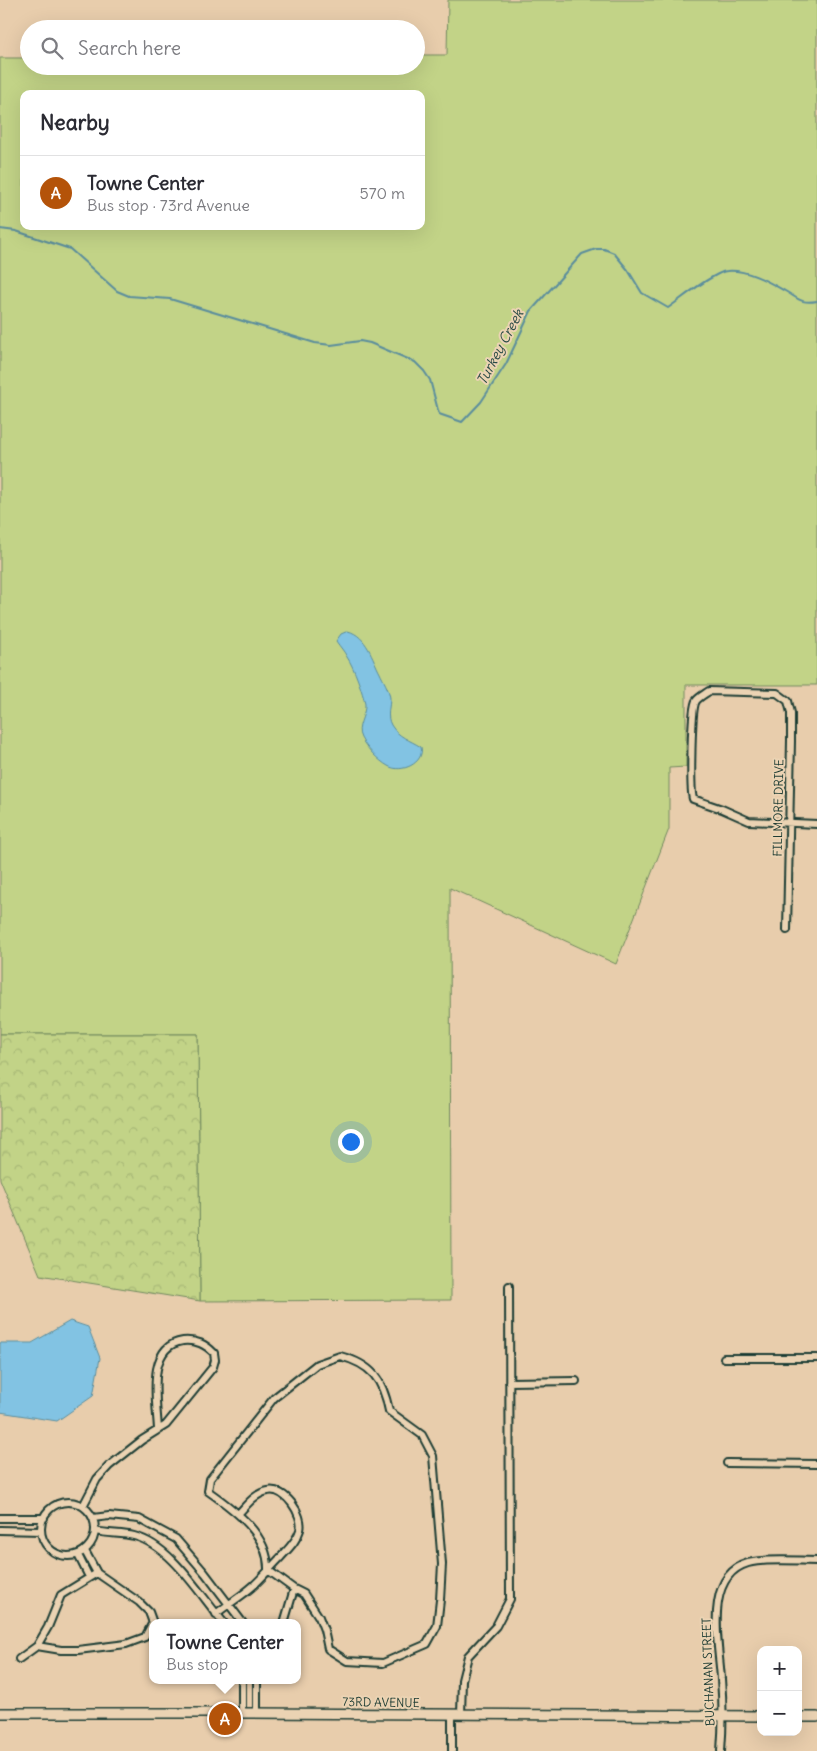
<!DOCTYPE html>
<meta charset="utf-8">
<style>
body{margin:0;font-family:Delius,sans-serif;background:#f2f2f3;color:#2b2b33}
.controls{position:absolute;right:15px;bottom:15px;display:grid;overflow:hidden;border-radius:10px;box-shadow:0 5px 20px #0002}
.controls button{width:45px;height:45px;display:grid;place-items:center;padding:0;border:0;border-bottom:1px solid #e1e1e2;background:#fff;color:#2b2b33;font:25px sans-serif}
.you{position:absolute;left:350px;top:1141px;width:18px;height:18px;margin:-12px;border:4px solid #fff;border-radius:50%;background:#1a73e8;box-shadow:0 0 0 8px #1a73e833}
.badge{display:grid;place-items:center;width:32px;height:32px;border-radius:50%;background:#b45309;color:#fff;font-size:16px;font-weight:700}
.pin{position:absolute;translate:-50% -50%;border:2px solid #fff;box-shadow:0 1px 5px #0006}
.popup{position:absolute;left:149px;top:1619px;width:152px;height:65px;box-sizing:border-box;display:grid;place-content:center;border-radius:10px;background:#fff;filter:drop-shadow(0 1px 4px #0005);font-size:16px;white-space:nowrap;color:#7c7c81}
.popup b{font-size:19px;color:#2b2b33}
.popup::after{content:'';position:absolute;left:50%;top:100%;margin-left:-10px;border:10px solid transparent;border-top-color:#fff}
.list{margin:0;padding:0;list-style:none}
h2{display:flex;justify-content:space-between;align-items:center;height:65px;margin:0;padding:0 20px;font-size:21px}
h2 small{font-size:16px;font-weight:400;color:#7c7c81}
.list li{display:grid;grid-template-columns:32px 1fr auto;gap:15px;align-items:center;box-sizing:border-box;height:75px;padding:0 20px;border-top:1px solid #e1e1e2}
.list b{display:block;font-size:19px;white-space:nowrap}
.list p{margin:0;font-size:16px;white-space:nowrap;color:#7c7c81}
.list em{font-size:16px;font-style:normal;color:#7c7c81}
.icon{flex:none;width:28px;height:28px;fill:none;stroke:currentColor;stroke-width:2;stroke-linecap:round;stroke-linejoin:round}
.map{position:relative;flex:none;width:817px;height:1751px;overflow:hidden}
.search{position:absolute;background:#fff;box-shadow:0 5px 20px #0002;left:20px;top:20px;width:405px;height:55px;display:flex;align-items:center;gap:12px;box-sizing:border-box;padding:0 18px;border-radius:28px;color:#7c7c81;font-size:19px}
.panel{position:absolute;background:#fff;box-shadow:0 5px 20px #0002;left:20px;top:90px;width:405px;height:140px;border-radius:10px}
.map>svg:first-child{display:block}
.green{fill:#c2d387;stroke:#70885e;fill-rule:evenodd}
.forest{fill:url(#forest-crowns);stroke:#70885e}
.water{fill:#82c3e3;stroke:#5a8d9d}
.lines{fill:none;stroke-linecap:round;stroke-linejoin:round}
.stream{stroke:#5a8d9d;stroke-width:2}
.street-casing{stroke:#1f3d34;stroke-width:10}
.secondary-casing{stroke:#1f3d34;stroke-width:12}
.street{stroke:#ebd3b3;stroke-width:6}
.secondary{stroke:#ebd3b3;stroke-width:9}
.labels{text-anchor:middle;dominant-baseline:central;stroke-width:4;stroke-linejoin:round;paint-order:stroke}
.street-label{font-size:12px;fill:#1f3d34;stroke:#ebd3b3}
.water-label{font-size:14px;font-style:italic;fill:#294a46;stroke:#ebd3b3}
</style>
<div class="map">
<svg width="817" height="1751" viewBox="0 0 817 1751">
<defs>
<pattern id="forest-crowns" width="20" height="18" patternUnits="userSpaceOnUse" patternTransform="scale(1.25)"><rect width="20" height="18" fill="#c2d387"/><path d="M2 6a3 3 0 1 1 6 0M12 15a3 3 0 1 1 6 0" fill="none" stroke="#a6b675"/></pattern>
</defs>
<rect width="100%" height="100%" fill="#e8cdac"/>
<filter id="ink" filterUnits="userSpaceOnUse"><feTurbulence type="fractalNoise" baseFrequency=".02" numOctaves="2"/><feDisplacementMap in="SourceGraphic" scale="10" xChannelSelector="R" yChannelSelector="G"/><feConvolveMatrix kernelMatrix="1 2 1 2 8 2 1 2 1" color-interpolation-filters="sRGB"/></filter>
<g filter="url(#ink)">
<path class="green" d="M448,0h369v685h-131v82l-17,1v61l-53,135 -166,-76 1,412 -251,1 -2,-267h-198v-976h29v8h387v-11h31zM24,94h397v132h-397z"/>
<path class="forest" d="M0,1034h198l2,267 -160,-26 -40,-96z"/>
<path class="water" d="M348,631c19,5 24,27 32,42 3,7 9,16 10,25 0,9 -4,18 1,27 7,12 19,15 30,22 4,16 -20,27 -33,19 -9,-5 -22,-18 -27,-28 -6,-11 5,-22 4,-34 -2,-11 -11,-37 -18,-47 -3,-6 -7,-10 -11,-16l5,-7z
M70,1321l18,6 12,31 -7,38 -36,25 -57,-9v-69h32z"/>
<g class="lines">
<path class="stream" d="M0,229l16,2 54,18 47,42 12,5 41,3 145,44 16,2 29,-4 10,2 45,19 9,9 6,9 9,34 23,8 19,-20 25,-38 25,-53 51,-57 14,-5h8l10,4 14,17 14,23 26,15c13,-9 46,-36 59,-37 20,-2 42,11 58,20 14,8 16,13 32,10"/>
<defs>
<path id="street" d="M787,930l4,-189v-28l-3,-12 -11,-8 -68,-2c-4,3 -10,6 -13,10 -5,7 -6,88 -3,98l29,10 27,12 68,3
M340,1356c31,8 43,23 49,55l33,24 11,21 9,108 -2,36 -3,26 -10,18 -44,19 -36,-2 -19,-12 -4,-19 -5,-13 -15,-23 -10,-5 -26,-19c1,-35 -33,-60 -60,-79l2,-12 64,-81 43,-34z
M724,1358h93
M509,1382l67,-1
M727,1463l90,1
M41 1529a27 27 0 1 1 54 0a27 27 0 1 1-54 0Z
M83,1506l14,-27 12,-13 33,-26 24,-15 47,-58 2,-7 -1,-7c-9,-9 -17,-13 -31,-12 -38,5 -26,62 -25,89
M0,1518h44
M93,1518l16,-2 30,3 37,20 29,34 38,50
M0,1530l41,1
M96,1531c12,3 26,2 38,5 37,9 66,59 90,87
M85,1551l12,22 42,29 10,10 4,11
M78,1555l11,22
M216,1614c12,-10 26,-18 37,-28 10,-9 18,-19 27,-28 7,-8 17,-17 20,-28 4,-15 -15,-43 -32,-39 -13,2 -22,15 -30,23
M284,1623l10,-34
M37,1646l24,4h17l48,-6 19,-7 7,-13
M19,1659l18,-13 11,-19 13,-32 36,-22
M242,1680v33
M257,1680v33
M452,1715v36
M461,1715l1,-35 6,-24 28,-30 14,-27 -1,-313
M721,1751c2,-24 2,-49 0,-72 -2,-35 -18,-103 27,-116 17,-5 51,-2 69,-2"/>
<path id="secondary" d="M0,1713h242l519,3
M798,1717h19"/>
</defs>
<use href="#street" class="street-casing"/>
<use href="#secondary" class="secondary-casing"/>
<use href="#street" class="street"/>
<use href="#secondary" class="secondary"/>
</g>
</g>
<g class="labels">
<g class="street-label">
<text transform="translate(778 808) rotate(-89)">FILLMORE DRIVE</text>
<text transform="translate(708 1672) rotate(-92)">BUCHANAN STREET</text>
<text transform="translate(381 1702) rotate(1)">73RD AVENUE</text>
</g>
<g class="water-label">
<text transform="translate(500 347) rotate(-62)">Turkey Creek</text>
</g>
</g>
</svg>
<div class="controls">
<button>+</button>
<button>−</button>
</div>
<div class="you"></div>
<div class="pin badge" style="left:225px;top:1719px">A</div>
<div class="popup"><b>Towne Center</b>Bus stop</div>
<div class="search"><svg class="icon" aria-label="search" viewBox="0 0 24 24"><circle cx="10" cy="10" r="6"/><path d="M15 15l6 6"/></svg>Search here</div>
<section class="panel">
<h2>Nearby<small></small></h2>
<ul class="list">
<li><span class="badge">A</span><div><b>Towne Center</b><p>Bus stop · 73rd Avenue</p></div><em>570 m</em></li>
</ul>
</section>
</div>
